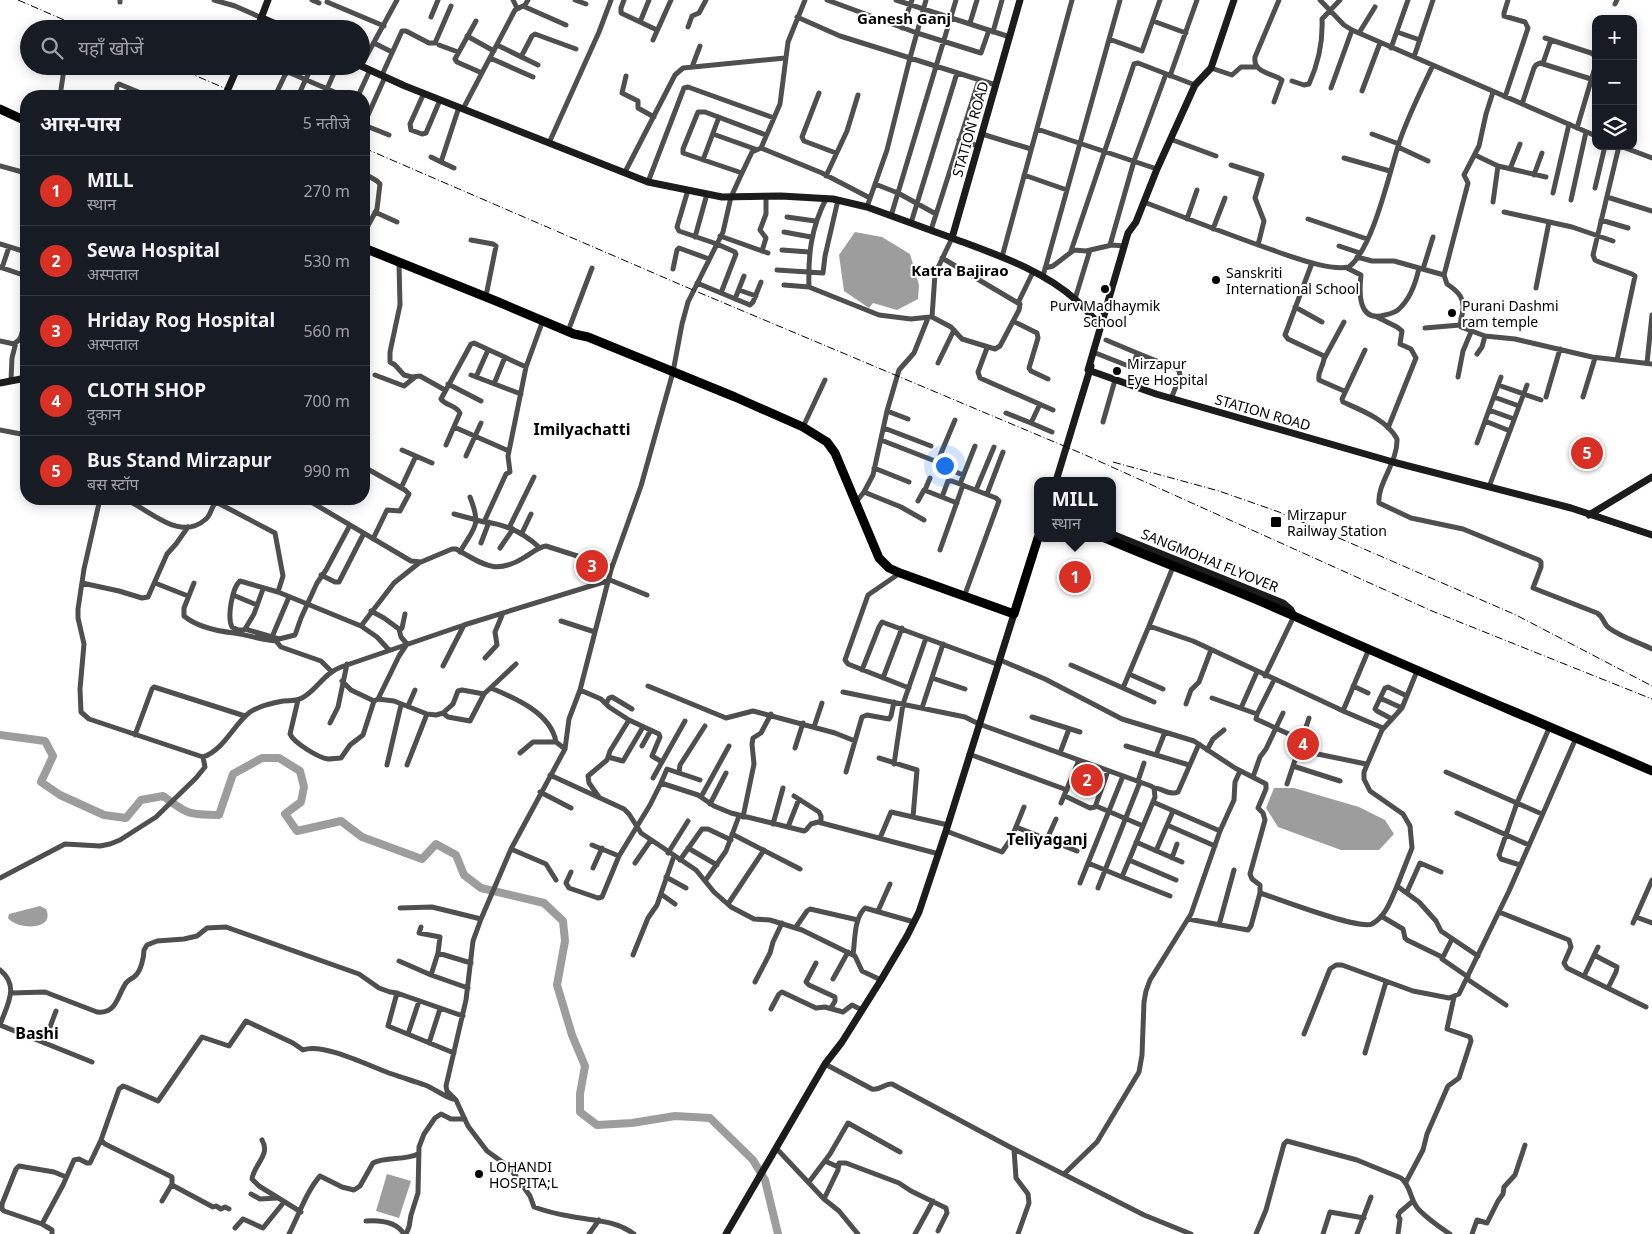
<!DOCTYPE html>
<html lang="hi">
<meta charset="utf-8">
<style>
body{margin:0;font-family:"Noto Sans","Noto Sans Devanagari",sans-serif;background:#20242c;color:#f1f3f6}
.controls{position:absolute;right:15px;top:15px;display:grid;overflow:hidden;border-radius:10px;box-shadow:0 2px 12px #0003}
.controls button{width:45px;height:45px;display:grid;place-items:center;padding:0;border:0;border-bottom:1px solid #363941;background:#171b24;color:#f1f3f6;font:25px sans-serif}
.you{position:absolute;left:944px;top:465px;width:18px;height:18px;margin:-12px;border:4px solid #fff;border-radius:50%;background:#1a73e8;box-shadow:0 0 0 8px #1a73e833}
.badge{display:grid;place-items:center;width:32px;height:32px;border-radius:50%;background:#d93025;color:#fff;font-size:16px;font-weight:700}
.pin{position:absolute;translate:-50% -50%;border:2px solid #fff;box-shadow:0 1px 5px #0006}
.popup{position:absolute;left:1034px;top:477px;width:82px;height:65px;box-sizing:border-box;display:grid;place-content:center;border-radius:10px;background:#171b24;filter:drop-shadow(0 1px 4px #0005);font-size:16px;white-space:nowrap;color:#9ea1a6}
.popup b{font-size:19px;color:#f1f3f6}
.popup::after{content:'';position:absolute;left:50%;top:100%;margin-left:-10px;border:10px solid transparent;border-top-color:#171b24}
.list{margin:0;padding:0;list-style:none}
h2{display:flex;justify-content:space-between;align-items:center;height:65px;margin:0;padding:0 20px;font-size:21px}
h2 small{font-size:16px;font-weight:400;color:#9ea1a6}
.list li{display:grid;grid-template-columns:32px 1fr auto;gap:15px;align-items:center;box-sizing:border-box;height:70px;padding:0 20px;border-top:1px solid #363941}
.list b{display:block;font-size:19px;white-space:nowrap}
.list p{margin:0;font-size:16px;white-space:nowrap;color:#9ea1a6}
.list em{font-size:16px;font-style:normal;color:#9ea1a6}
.icon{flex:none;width:28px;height:28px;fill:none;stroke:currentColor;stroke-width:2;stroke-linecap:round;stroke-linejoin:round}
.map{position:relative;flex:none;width:1652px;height:1234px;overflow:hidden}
.search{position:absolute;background:#171b24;box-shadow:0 2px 12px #0003;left:20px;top:20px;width:350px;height:55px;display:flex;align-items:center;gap:12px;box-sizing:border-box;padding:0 18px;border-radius:28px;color:#9ea1a6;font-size:19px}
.panel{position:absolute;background:#171b24;box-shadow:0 2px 12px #0003;left:20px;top:90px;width:350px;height:415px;border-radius:20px}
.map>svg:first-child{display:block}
.water{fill:#9d9d9d}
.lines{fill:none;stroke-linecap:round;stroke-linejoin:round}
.river{stroke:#9d9d9d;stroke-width:8}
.street{stroke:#4f4f4f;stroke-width:5}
.secondary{stroke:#1c1c1c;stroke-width:7}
.highway{stroke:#000;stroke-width:9}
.rail{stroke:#000;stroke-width:1;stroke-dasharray:8 2.5 1 2.5;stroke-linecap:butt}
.poi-dot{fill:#000;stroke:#fff;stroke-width:2}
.labels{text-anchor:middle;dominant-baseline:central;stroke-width:4;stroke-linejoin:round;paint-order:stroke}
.street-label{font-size:14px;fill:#000;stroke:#fff}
.poi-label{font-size:14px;fill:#000;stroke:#fff;text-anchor:start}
.neighbourhood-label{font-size:15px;font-weight:bold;fill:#000;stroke:#fff}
.quarter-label{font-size:16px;font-weight:bold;fill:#000;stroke:#fff}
</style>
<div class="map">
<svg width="1652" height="1234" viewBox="0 0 1652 1234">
<rect width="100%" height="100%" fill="#fff"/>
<path class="water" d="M855,232l27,5 28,17 9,31 -1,14 -21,11 -24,-7 -4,5 -25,-17 -5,-36z
M1274,788h20l65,19 26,13 9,14 -15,16h-38l-63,-23 -12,-19z
M40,906l6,3c10,22 -29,21 -38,9l1,-4z
M387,1174l24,7 -12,37 -23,-7z"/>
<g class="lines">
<path class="river" d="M0,735l45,6 8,15 -12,26 19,13 44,20 22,3 15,-18 22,-4c24,18 25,19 56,19l14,-41 29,-16h17l21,13 4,16 -3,15 -16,12 12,17 44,-10 21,16 60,22 14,-15 20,11 8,20 17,13 63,15 19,18 2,20 -8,44 15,50 13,31 -5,28v18l17,13 35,-2 43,-7 35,2 43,42 12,20 13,54"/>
<path class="street" d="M214,0l21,6 27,12
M312,0l7,3
M513,0l4,8
M575,0l11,4
M624,0l-3,8v5l36,17
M805,0l-17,42 -8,62 -19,44 61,25 48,25
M827,0l90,33 64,20 8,-23
M896,0l114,37
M1320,0l24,25 8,5 244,106
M120,2v-2
M327,2l57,24
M1615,4l2,-4
M523,6l43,19
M431,17l7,-17
M797,17l43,19 156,49
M476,21l-21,38 2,3 25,11
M1153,21l33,12
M640,22l9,-22
M970,23l7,-23
M688,27l4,-11 7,-3 7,-13
M902,28l10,-28
M993,32l9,-32
M1397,32l23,8
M1359,33l16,-26
M467,36l27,15
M1545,38l46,15 5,3
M1109,39l33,12 18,-51
M653,40l18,-40
M374,43l18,9
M439,45l19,7
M497,45l41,20
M1391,48l17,-48
M521,57l11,-21 3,-2 41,15
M1414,57l19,-57
M490,58l43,19
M1543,63l8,-23
M361,66l36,-66
M692,67l8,-21
M1211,68l21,7 9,-8h15
M382,75l20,-44h4l23,12h6l16,-37
M626,76l-4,17 16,8v7l16,9
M1170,76l27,-76
M1292,81l12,4 5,-1c9,-20 14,-44 13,-65l18,-19
M1331,88l21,-58
M1362,91l18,-48
M1493,92l-7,22 -7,32 -15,29 4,8 -1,4 -23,88 3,9c12,8 19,15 15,31 -2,5 -2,7 -1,12l24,9 30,3 77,18 60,7
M424,93l-14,31 1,6 11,4 4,-1 14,-33
M819,93l-17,44 2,4 32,12
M60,96l3,-20 -1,-10
M116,96l1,-10 2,-2 29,12
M275,96l10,-21 3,-3 51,22
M298,96l14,-30
M324,96l13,-30
M358,96l12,-26
M1505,97l23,-69 -3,-6 -21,-6v-3l4,-13
M1274,102l8,-22c-10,-7 -29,-7 -27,-23l24,-57
M1522,104l12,-36 2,-3 4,-2 51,16
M463,109l52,-99 10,-5 3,-5
M364,124l21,-47
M364,125l25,10
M1577,128l19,-64
M1037,129l120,40
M713,134l42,15
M982,134l49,15
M1372,134l27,10
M1170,139l46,17
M959,140l19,6
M549,143l50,-111 12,-32
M1620,146l32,12
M1398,147l30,14
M1475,155l23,11 48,11
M431,157l10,5
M1344,158l46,13
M703,160l16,-43
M1231,165l31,10 -7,23 9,23 -6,24
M0,166l26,7
M454,168l-13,-6 18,-55
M1510,169l10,-25
M625,172l50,-97 8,-7 102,-10
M742,173l-59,-20v-4l15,-37h7l61,23
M1024,175l43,15
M1534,175l8,-22
M826,176l21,-45 11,-36
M648,182l36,-94 4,-1 86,31
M875,184l23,9 38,21
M1595,188l10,-42
M688,190l-11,37 2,4 38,13 18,8 1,2 -15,39
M1553,193l16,-69
M1607,197l45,14
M1571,200l15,-68
M1144,202c44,17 88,34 134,50 18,6 52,19 71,15 24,-19 40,-93 50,-124 9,-27 22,-52 34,-78
M1493,202l5,-36
M867,207l20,-57 23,-92 16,-58
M375,212l22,10
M1504,212l68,15 41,14
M891,216l65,-216
M787,217l28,4
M1187,219l10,-29
M1308,219l59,20
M1601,220l27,8
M911,223l46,-150
M1213,229l12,-31
M931,230l48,-150
M784,232l27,5
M364,233l13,-24 3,-25 -3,-3 -12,-7
M720,236l48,17
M695,237l12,-43
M952,238l-17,36 -3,43 19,10 11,12 33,10 5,-3 19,-36 1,-6 -2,-1
M471,240l22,4 3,2 -9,45
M0,244l26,8
M1110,245l24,-84 32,-87
M1339,246l21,7
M782,250l27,2
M762,251l4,-13 -6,-8 6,-16v-18
M1071,251l63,-187 4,-1 57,22
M1002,257l70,-257
M1357,257l15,4h22l50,14
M942,258l76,45 15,-31
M399,263l1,42 -10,47v10l5,3 9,10 8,2 8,-1 25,14
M1312,263l-27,72 3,4 36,17c1,9 -7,15 -5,24l25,11
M0,267l26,9
M2,268l7,-21
M1045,268l8,-2 21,-16 12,1 26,-6 12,1
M1347,268l14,7c-2,18 -3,48 24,40 4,-1 10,-2 14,-6 11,-10 17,-27 20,-41
M673,269l4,-19 2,-2 30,11
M1423,269l10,-32
M777,270l46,3 2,-17 13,-56
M1043,276l77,-276
M697,283l53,22 3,-3 8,-20
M784,285l25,2 70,28 32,4 19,-2
M809,287c-1,-32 2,-59 17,-88
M1536,288l13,-66
M739,290l17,6
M735,299l9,-23
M1075,299l15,-49
M1295,307l27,15
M1377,317l20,10 5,4 -2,13 11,5 5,9 -28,70
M1013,321l24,12 1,5 -9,30 2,3 17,8
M570,326l22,-58
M1425,328l35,-3
M1106,340l31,13
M0,341l14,3 5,-4 2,-4 5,-16
M987,348l-9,24 2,6 73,32
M1365,350l-23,49 1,3c18,8 44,18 54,37 1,23 -20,45 -18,64l32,15 52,11 76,31 2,2v5l-8,21 64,25c7,4 6,11 12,15 12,9 29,14 43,21
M1093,352l38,15 3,-3 3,-11 42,17 1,6 -9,23
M1477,354l5,-7 3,-11
M1324,359l20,-37
M1617,360l18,-84 -3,-2 -33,-12 -4,-2 -2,-5 26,-109
M938,363l16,-33
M1647,363l5,-48
M375,375l29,11 11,-9
M471,375l50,19
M476,377l12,-27
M1458,377l5,-26 8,-19
M11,380l1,-22 4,-16
M448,384l33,17
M494,384l11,-27
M1498,385l43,15
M1494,397l25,9
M1546,397l14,-48
M1583,397l12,-39
M1040,404l-9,19 21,9
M1489,410l25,9
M887,411l21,8
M1006,413l25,10
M364,420l1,3 -1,9
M1485,421l25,10
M1103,422l12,-42
M454,427l55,24
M803,427l22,-47
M884,428l47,18
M0,430l26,5
M881,440l54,21 4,-3 16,-38
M1477,443l24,-66
M446,445l14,-32c-4,-8 -14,-7 -19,-14l30,-55 3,-1 52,24
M402,450l30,13
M466,456l15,-33
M364,467l41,23 4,4 -9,17 -13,-1 -14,29
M874,468l35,14
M946,468l17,7
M960,484l15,-38
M1489,487l38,-102
M401,488l15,-32
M925,490l5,-12
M976,490l18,-43
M864,492l37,15 23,13
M987,494l16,-42
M942,497l6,-16h4l44,17 3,3 -35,96
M100,499l-16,70 -6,40v9l6,26 -4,45 1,23 8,7 114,38
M124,499c26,10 55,44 82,20 5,-4 5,-12 10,-17l59,31 8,43 -5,16
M306,499l105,62 10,1 31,-13h4c27,15 39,27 69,8 7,-4 13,-10 21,-11l66,21
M918,501l6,-11 33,13
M856,502l8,-10 9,-17 14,-64 12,-41 15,-17 14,-35
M454,514l30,8
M509,528l25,-51
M522,533l9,-19
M481,543l8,-21
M500,548l13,-19
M540,548c-16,-15 -34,-24 -56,-26l22,-48 4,-2 -2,-16 18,-89 17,-47
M940,550l23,-65
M460,552c14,-25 22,-25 10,-55
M1173,567l-24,59 44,15 144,67 6,3 26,-62
M900,573l-32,22 -23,65 3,4 61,24
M321,575l14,7h4l25,-49
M82,583l37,8 23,7 6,-1 19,-43 9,-10 12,-17
M155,583l33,13
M194,583l-10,25v8c13,11 33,15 50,17 14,2 28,7 42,8l5,6 40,14 10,10
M233,595l24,10
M371,611l13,7 15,11 2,8 6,7 -8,12 -21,43
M561,621l34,11
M361,626l33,-43 25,-20
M245,629l9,-15 9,-25
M242,630h-4l-6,-3c-5,-10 0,-39 8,-46l38,11 83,34 16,11 12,13
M400,630l2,-2 3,-14
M241,631l4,-2 34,10 16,-4 6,-17 16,-35 9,-13 24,-45
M272,637l17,-40
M485,658l12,-13 -2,-13 8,-19
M1000,660l45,19 77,40 72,22 41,27 31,16v5l-8,19 5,5 2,7 -15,54 2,5 8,6v8c19,6 98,37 112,31 14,-8 19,-24 25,-38
M1071,665l52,23 26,-62
M443,666l21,-41
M862,670l17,-43 3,-5 117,43
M1417,671l-15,37 -20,22 -18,42v7l6,12 33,23 7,12 2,22 -15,38 22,16 17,19 5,10 37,25
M1129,674l34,15
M1265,676l29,-60
M883,678l19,-50
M932,678l33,11
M1274,680l-17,34 -1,5 46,21
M342,681l9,9 23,11 4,-2 16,2 33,13 9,1 7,-2 10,-9 5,-13 4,-1 22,4
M648,686l78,32 27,-7 82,22 20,8
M1353,686l15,7
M491,688c24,10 60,25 65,54l9,7
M1123,688l31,14
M580,690l21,9 8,8 20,13 30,14 1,3 -8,19 10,6
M843,692l122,25 14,7 172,62 3,2 1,9 -33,80 48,19
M1212,698l45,16
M1380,698l22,10
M298,700l-8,34c4,9 29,24 38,25 4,0 9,-1 13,-1l9,-13 13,-10 11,-34
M606,704l3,-6 3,-1 20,12
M1186,704l5,-14 8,-8 12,-32
M408,706l7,-16
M922,708l21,-64
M1241,708l16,-36
M1343,711l40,17
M443,713l5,4 22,4 14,-27 32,-30
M1032,717l48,15
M1392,719l-15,-8 -2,-2 10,-21 3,-1 19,9
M330,723l8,-16 9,-43
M814,727l8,-24
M135,735l17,-46 2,-2 91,29
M642,746l9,-16
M1126,746l63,19
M795,748l8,-25
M1207,750l6,-11 11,-9
M1298,750l68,14
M520,753l13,-11h23
M1060,753l9,-24
M969,754l98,36
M1156,755l9,-23
M608,757l15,4 20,-34
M879,758l38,12 -4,47
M894,764l9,-60 23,-66
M387,765l14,-60
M407,765l20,-51
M1293,766l47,15
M846,772l16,-55 5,-2 22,4 2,-3 3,-14
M1446,772l96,42
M679,773l1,-8 25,-39
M550,775l74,34 5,5 12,19 55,37 18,22 17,15 23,12 16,1 32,10 53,26 7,15 19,9
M1253,777l7,-20 6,-8 17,-36
M653,778l32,-57
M1071,780l29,13
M1138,781l6,-18
M661,783l6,-14 33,11
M1287,784l22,-66
M1154,788c8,0 16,8 24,4l21,-48
M540,792l31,16
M794,796l25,16 2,4v7
M1065,796l25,12 5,-1 13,-36
M599,797l-10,-14 -1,-7 19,-16 3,-9 19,-31
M701,797l28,-51
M1153,802l67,29
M1061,803l18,-43
M710,804l16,-31
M1096,806l47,20
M1457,813l72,32
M743,817l11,-53 -2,-20 1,-6 8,-5 10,-19
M773,824l10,-36
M1167,825l48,21
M788,827l11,-28
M1016,827l61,24
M946,831l56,21 9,-13 13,-32
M732,834l68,35
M880,838l11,-26 57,13
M1047,839l9,-20
M1136,842l46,20
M592,845l27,11
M688,848l29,17
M511,849l35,15 10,16
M1156,851l17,-40
M668,853l20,-32
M1172,858l5,-14
M680,860l22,-31h6l23,11
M1129,860l47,20
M635,863l16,-23
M1088,863l34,14
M1520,865l-19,-6 -2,-4 18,-52 33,-77
M593,868l9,-20
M571,872l-5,11 3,5 29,10 4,-1 17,-41 31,-51 11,-22 37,12 16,11 17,7 73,18 2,-1 5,-6 7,-2 121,32
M666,877l20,11
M0,878l65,-34 35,2 10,-2 10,-4 36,-23 40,-39 9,-11 -2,-10c21,-7 30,-32 47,-45 9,-6 22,-9 33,-11 7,0 13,0 19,-3 15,-8 21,-24 39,-31l123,-42 146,-45 37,15
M705,881l21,-30 13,-35
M1080,883l43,-107
M1098,888l42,-106
M1407,892l13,-29 21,9
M661,894l14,10
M728,904l36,-54
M400,908l32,-1 49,12
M878,911l12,-27
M1499,912l70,28 2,7 -7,16 3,5 79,39
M1381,916l22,13 2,9 2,2 35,17
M1636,917l16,6
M1188,919l60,11 3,-4 9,-33
M1633,923l19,-43
M1219,925l15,-55
M421,927l-2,6 21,4 -2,16 -7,22
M796,927l11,-16 3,-2 48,11
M1452,939l-10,20 26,18
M438,953l33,10
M633,955l15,-37 9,-13 17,-49
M853,955c2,-14 1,-37 12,-47l49,14
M1594,955l23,12 -1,5 -8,16
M399,961l32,14 37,13
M816,963l-10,19 3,3 26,12v4l-4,7
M0,970c20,16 7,35 0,55
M1584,976l14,-29
M833,979l15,-27
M1467,979l39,26
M755,982l15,-29 3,-11 9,-19
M11,993l34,-1 52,20c20,2 20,-16 29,-29 2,-3 6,-4 9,-7 6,-5 9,-19 9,-26l3,-5 10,-4 27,-2 13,-3 10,-8 19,-1 133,47 20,14 11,4 7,1 66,23
M397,993l-9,33 66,27
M771,1009l8,-15 3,-2 34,16 9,-1 18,5 9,-7 10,5
M0,1025l92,37
M408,1034l11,-33
M1304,1034l26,-65 6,-4h6l71,26 36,7 10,-4 50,-103 67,-153
M44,1043l12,-32
M429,1043l11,-34
M1365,1053l21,-71
M825,1064l47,25c8,2 13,-6 20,-5l116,62 136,69 47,19
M262,1140c9,15 -8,24 -10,39l7,7 42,26
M776,1148l48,51 15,12 19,23
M1014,1149l2,29 12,16 1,9 -11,31
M825,1161l13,6
M1064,1174l33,-32 42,-70 3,-17 2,-53 2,-11 4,-11 41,-66 29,-83 14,-31 1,-18 5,-11
M809,1182l21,-28 18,-31 52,29
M1406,1182l17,-32 4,-16 21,-48 11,-8 12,-37 -1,-4 -23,-8 7,-32
M172,1185l41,22 3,-1 5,3 4,-2 4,2
M251,1194l9,5 17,-1
M824,1199l14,-29 1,-7h7l53,20 12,8 35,17 1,5 -9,18
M162,1201l10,-17v-7l-67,-33 -4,-4 18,-51 4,-3 3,1 32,14 44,-64 27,9 17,-25 47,22 10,7c20,-8 68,17 89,24 11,4 22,7 33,11 10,4 18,11 28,14
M366,1221c14,-1 30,0 38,13
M42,1224l21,-39 11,-25 5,-1 8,4h3l11,-23
M235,1228l8,-9 20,9 21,-26
M52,1234v-4l-10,-6 -38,-13 -2,-2v-5l14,-35 3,-3 35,6 12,5
M289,1234c10,-19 17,-42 31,-58l22,11 12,3 6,-4 13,-23c14,-7 30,-2 45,-9
M406,1234l3,-7 2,-12 7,-22 1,-46 5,-13 11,-16 6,-4 10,5h14
M589,1234l10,-14
M634,1234c-20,-15 -43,-13 -65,-18 -12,-2 -24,-5 -35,-9l-4,-11 -15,-21 -10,-11 -18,-13 -19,-25 -12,-26 -9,-9 -1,-5 20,-86 7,-59 8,-22 30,-70 54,-100 4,-30 11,-29 31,-120 30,-84 32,-114 9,-48 6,-22 35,-70 8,-35 11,-24 10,-21 9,-4
M915,1234l18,-33
M1256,1234l10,-24 18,-66 3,-3 70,19 44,18c9,7 9,19 15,28 4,7 26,23 34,28
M1323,1234l7,-22 34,6
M1357,1234l14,-37
M1398,1234l2,-15 -2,-3 2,-4 13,-11
M1472,1234l5,-14 10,3 11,-22 5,-7 1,-7 11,-12 10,-30"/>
<path class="secondary" d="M1020,0l-68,238c42,16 90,31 124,62 9,8 16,17 24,25
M1234,0l-23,68 -16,17 -38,84 -21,53 -8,11 -40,137 68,24 237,68 178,46 81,27
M262,18l25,11
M257,29l11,-29
M361,66l44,20 243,96 74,15 59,-1 52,3 34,8 85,31
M225,96l13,-30
M0,383l26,-5
M1056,481l35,-115
M1589,515l63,-38
M1112,534l171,69 8,7 3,6
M726,1234l99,-170 17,-22 39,-62 26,-44 12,-24 27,-81 68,-217"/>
<path class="highway" d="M0,109l26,12
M364,248l132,53 78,33 14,3 147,60 68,30 24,15 8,11 44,105 10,10 11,5 114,41 24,-76
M1105,538c63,27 127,50 189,78 119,54 239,103 358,155"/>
<path class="rail" d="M18,0l67,29
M173,66l70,30
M364,148l329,142 390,164 349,157 220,88
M1113,462l106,29 60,21 237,103 136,71"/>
</g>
<g class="poi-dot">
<circle cx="1216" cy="280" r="5"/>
<circle cx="1105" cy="289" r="5"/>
<circle cx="1452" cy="313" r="5"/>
<circle cx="1117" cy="371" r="5"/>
<rect x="1270" y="516" width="12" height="12" rx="2.5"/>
<circle cx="479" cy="1174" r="5"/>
</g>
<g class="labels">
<g class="street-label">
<text transform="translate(970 129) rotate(-74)">STATION ROAD</text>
<text transform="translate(1263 412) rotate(16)">STATION ROAD</text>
<text transform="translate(1210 560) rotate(22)">SANGMOHAI FLYOVER</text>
</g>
<g class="poi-label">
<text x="1226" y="272">Sanskriti<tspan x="1226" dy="16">International School</tspan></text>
<text x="1105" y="305" text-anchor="middle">Purv Madhaymik<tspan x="1105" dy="16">School</tspan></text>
<text x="1462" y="305">Purani Dashmi<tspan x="1462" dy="16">ram temple</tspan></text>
<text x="1127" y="363">Mirzapur<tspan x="1127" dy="16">Eye Hospital</tspan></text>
<text x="1287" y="514">Mirzapur<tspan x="1287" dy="16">Railway Station</tspan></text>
<text x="489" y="1166">LOHANDI<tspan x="489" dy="16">HOSPITA;L</tspan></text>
</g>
<g class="neighbourhood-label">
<text x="904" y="18">Ganesh Ganj</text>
<text x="960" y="270">Katra Bajirao</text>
</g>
<g class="quarter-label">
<text x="582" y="429">Imilyachatti</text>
<text x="1047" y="839">Teliyaganj</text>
<text x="37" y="1033">Bashi</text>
</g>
</g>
</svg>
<div class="controls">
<button>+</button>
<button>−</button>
<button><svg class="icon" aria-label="layers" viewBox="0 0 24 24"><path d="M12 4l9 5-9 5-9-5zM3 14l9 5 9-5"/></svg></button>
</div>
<div class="you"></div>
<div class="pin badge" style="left:1075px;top:577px">1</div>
<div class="popup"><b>MILL</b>स्थान</div>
<div class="pin badge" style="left:1087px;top:780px">2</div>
<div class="pin badge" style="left:592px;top:566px">3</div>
<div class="pin badge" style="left:1303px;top:744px">4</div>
<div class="pin badge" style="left:1587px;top:453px">5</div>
<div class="search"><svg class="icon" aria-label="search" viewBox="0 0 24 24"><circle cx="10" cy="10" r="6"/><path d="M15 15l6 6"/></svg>यहाँ खोजें</div>
<section class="panel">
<h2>आस-पास<small>5 नतीजे</small></h2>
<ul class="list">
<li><span class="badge">1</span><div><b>MILL</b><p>स्थान</p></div><em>270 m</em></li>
<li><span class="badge">2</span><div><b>Sewa Hospital</b><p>अस्पताल</p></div><em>530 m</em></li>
<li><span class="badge">3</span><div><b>Hriday Rog Hospital</b><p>अस्पताल</p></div><em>560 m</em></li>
<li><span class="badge">4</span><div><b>CLOTH SHOP</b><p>दुकान</p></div><em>700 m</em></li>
<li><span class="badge">5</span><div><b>Bus Stand Mirzapur</b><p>बस स्टॉप</p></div><em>990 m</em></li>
</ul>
</section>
</div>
